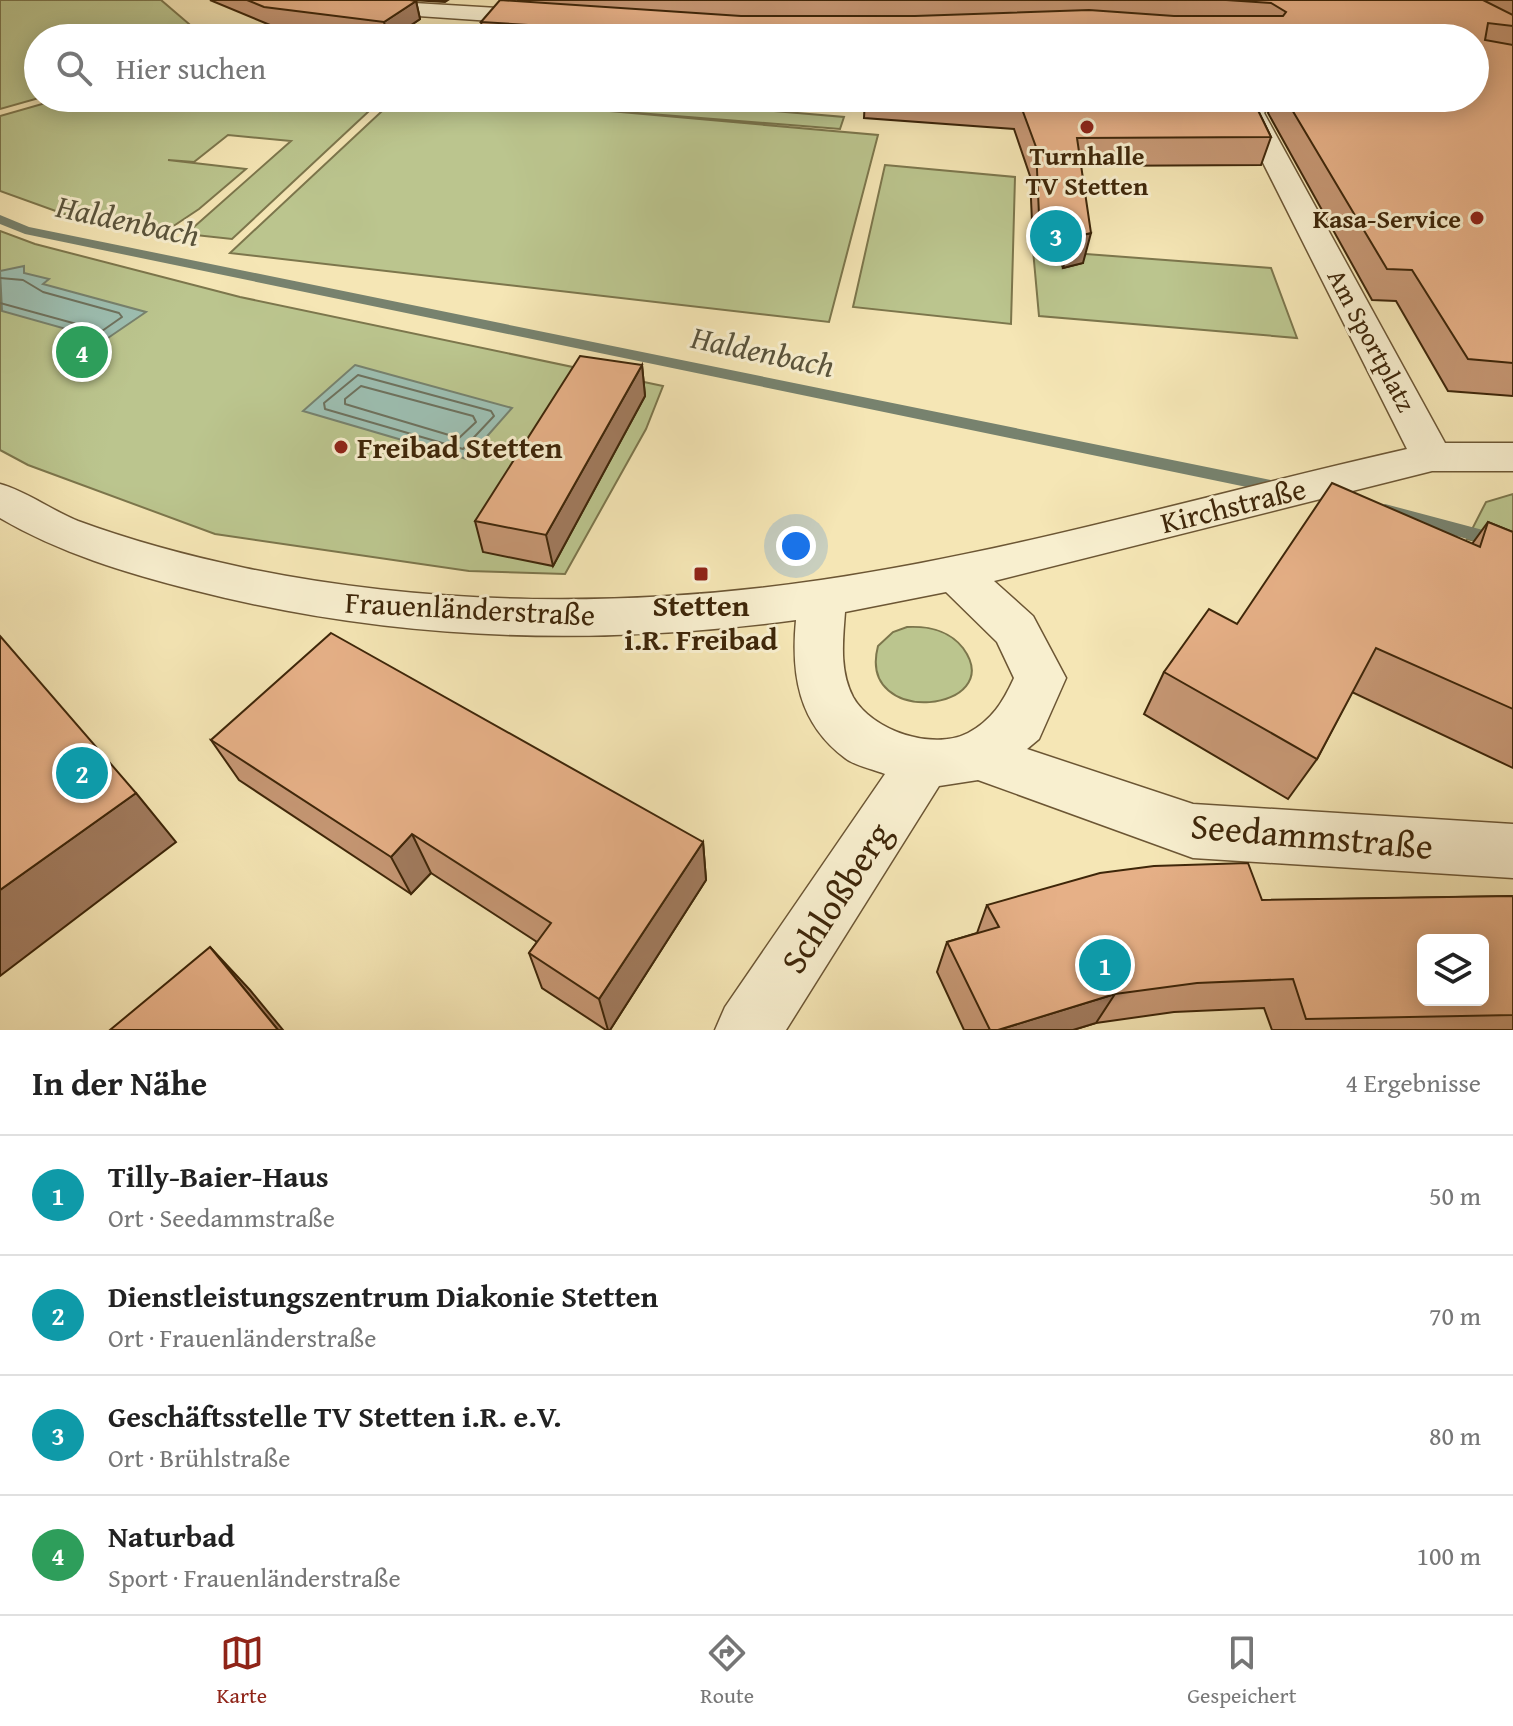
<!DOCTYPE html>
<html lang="de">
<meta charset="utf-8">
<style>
body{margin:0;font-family:"Gentium Book Plus",serif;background:#f6f6f6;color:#222}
.controls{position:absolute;right:24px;bottom:24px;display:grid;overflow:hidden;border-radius:12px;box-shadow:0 4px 20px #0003}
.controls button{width:72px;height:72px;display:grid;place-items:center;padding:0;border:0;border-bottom:2px solid #e0e0e0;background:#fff;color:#222;font:40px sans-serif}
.you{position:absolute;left:796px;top:546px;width:28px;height:28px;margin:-20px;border:6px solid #fff;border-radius:50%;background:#1a73e8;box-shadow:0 0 0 12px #1a73e833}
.badge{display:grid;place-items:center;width:52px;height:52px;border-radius:50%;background:#8f2418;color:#fff;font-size:26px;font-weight:700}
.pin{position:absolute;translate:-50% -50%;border:4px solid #fff;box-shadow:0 2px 8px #0006}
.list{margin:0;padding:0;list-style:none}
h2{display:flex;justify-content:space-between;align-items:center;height:104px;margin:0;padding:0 32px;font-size:34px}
h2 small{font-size:26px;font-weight:400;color:#767676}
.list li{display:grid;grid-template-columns:52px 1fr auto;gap:24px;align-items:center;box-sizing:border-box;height:120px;padding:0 32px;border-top:2px solid #e0e0e0}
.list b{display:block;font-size:30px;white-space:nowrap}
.list p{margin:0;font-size:26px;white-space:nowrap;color:#767676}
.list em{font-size:26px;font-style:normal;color:#767676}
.icon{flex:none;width:44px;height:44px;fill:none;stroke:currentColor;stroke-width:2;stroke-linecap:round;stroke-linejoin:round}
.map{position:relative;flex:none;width:1513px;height:1030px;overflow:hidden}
.search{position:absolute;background:#fff;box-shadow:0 4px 20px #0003;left:24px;right:24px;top:24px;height:88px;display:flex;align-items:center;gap:20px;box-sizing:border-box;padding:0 28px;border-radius:44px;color:#767676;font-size:30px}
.sheet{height:584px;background:#fff}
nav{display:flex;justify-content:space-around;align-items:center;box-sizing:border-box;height:112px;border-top:2px solid #e0e0e0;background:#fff;font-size:22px;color:#767676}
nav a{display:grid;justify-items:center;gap:4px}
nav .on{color:#8f2418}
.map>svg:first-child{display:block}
.green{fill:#bbc58e;stroke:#7c764c;stroke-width:2}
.water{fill:#9dbfb2;stroke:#77826e;stroke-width:2}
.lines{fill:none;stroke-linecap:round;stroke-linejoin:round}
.shore{stroke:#6e725e;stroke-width:2}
.stream{fill:#77826e;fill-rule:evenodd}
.minor-casing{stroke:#6c5634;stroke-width:3}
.minor{fill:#f8efcf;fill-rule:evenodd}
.wall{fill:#c69774;stroke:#3e2609;stroke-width:2}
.shaded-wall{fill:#a17b5e;stroke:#3e2609;stroke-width:2}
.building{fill:#e6b087;stroke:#3e2609;stroke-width:2;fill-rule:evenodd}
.poi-dot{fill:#8f2418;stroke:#f8efcf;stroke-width:3}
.labels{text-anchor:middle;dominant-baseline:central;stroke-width:6;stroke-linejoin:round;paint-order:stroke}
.far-poi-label{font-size:26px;font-weight:bold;fill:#3e2609;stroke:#f8efcf}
.far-street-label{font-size:26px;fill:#3e2609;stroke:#f8efcf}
.poi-label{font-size:30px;font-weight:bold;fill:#3e2609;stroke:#f8efcf;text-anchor:start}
.street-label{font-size:30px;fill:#3e2609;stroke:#f8efcf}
.water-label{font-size:32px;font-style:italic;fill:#5a543c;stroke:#f8efcf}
.near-street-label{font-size:36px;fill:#3e2609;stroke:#f8efcf}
</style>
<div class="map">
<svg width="1513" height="1030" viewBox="0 0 1513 1030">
<rect width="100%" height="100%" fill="#f5e6b5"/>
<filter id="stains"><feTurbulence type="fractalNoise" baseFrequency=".0025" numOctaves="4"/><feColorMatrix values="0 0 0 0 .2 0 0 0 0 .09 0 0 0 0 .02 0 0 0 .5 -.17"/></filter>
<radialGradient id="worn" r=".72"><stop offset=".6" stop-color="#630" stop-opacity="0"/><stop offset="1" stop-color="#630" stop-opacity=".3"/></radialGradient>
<path class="green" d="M0,0h161l35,30 17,8h-175l1,60 -39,11z
M63,98h320l-151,141 -46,-5 105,-93 -63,-6 -34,27 -26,-2 78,9 -47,40 -39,26 -96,-21 -64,-23v-75z
M396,98h227l221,19 -4,12 -253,-20 291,26 -49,187 -599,-69z
M885,165l130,12 -4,147 -158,-17z
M0,231l35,13 205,53 423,89 -17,43 -81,145 -96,-3 -254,-37 -187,-69 -28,-15z
M1033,250l238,18 26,70 -258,-22z
M1513,494v56l-46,-11 19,-37z
M907,627c22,-1 42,3 56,21 46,63 -107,82 -85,-2l15,-14z"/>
<path class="water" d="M24,266v7l25,6 -6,5 103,28 -41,28 -103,-29 -2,-40z
M355,365l157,43 -45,51 -164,-48z"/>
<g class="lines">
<path class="shore" d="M0,278l23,2 20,12 76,21 3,4 -20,14 -102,-28
M358,375l133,36 3,5 -31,33 -138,-40 -1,-6z
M361,386l112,30 3,6 -17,16 -114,-34v-5z"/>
<path class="stream" d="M0,215l29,12 1256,256 9,6 -9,6 -1260,-261 -25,-10z
M1385,504l128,34v14l-134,-38 -3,-4z"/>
<defs>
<path id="minor" d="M364,0l185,11 11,7 -11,7 -131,-9 -51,-11z
M1249,98h26l-11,15 181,330h68v28h-81l-438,110 39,35 33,62 -27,61 -12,10 166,55 320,20v54l-320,-20 -215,-78 -39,6 -153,244h-71l10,-23 160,-233c-12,-5 -30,-8 -40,-16 -47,-35 -54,-84 -49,-138 -202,27 -405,21 -603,-30 -67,-17 -133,-37 -193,-72v-34c28,8 51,26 78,37 54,20 111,35 167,47 188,39 386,40 576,12 198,-29 391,-87 586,-131l-169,-336zM946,592l51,50 17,36c-11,24 -22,42 -46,55 -35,18 -96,-2 -115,-36 -14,-27 -10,-57 -8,-85z"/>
</defs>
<use href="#minor" class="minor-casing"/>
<use href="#minor" class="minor"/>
</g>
<path class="wall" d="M210,0h238l-3,2 -33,-2 4,1 4,18 -28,19h-20l-102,-13z
M518,0h995v396l-65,-5 -52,-90 -24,-1 -104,-187 5,-15h202v-60h-991l-3,-16 37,-21z
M865,98h387l19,39 -10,28 -180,1 2,97 -20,5 -8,-21 -22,-2 -3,-69 -16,-47 -150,-11z
M642,365l3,31 -92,170 -70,-14 -8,-31z
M1488,522l25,10v236l-161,-76 -35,67 -29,40 -144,-85 20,-42 73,-48 235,-80z
M211,740l492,102 3,38 -96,150h-4l-64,-42 -13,-35 8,-11 -106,-69 -20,21 -172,-114z
M1513,896v134h-241l-8,-22 -90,4 -78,11 -23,7h-109l-27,-58 10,-30 30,-9 10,-28z"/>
<path class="shaded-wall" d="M416,1l4,18 -28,19h-4l-4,-16z
M1091,233l-8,30 -20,5 7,-30z
M642,365l3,31 -92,170 -7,-31z
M136,793l40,49 -176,134v-86z
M412,834l19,39 -20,21 -20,-37z
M703,842l3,38 -96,150h-2l-9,-31z
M210,947l40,43 33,40h-5z
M1115,994l-19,29 -23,7h-75z"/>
<path class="building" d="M247,0h163l6,1 -32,21 -120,-15z
M500,0l241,16h174l174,-6 85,6h109l3,-4 -15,-9 -45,-3h257l30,15v11l-25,-3 -3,17 28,5v318l-45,-4 -56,-89 -25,-1 -102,-171h190v-60h-736l-258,-16z
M976,98h276l19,39 -194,1 14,95 -21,5 -8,-21 -23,-2 -3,-68 -17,-46z
M580,356l62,9 -96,170 -71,-14z
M1332,483l148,64 8,-25 25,10v177l-137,-61 -59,111 -153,-87 45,-63 28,15z
M331,633l372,209 -104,157 -70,-46 22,-30 -139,-89 -21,23 -180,-117z
M0,636l136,157 -136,97z
M1248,863l14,37 251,-4v119l-207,4 -13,-40 -96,4 -82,11 -117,36h-8l-43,-88 52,-15 -12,-22 113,-32 54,-7zM1423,940h60v60h-60z
M210,947l68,83h-168z"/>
<g class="poi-dot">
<circle cx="1087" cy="127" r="8"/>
<circle cx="1477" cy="218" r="8"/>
<circle cx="341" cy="447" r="8"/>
<rect x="693" y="566" width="16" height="16" rx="4"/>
</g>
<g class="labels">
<g class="far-poi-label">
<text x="1087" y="155">Turnhalle<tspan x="1087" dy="30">TV Stetten</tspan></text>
<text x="1461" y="218" text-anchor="end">Kasa-Service</text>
</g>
<g class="far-street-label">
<text transform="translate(1372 340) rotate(62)">Am Sportplatz</text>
</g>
<g class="poi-label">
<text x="357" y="447">Freibad Stetten</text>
<text x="701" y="605" text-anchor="middle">Stetten<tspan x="701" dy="34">i.R. Freibad</tspan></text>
</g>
<g class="street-label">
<text transform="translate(1233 505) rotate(-14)">Kirchstraße</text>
<text transform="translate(470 608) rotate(3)">Frauenländerstraße</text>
</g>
<g class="water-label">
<text transform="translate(128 220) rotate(12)">Haldenbach</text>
<text transform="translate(763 351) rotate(12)">Haldenbach</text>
</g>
<g class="near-street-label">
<text transform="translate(1312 835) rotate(5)">Seedammstraße</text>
<text transform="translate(835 897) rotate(-57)">Schloßberg</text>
</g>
</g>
<rect width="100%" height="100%" filter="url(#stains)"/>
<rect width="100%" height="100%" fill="url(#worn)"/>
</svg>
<div class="controls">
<button><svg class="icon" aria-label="layers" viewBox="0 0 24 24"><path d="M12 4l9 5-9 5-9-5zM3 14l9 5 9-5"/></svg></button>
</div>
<div class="you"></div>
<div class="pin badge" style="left:1105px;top:965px;background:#0f9aa8">1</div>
<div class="pin badge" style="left:82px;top:773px;background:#0f9aa8">2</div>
<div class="pin badge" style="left:1056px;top:236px;background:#0f9aa8">3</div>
<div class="pin badge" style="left:82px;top:352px;background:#2e9e5b">4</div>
<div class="search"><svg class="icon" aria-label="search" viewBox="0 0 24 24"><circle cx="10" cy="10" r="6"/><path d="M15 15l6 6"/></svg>Hier suchen</div>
</div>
<section class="sheet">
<h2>In der Nähe<small>4 Ergebnisse</small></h2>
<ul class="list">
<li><span class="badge" style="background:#0f9aa8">1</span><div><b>Tilly-Baier-Haus</b><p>Ort · Seedammstraße</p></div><em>50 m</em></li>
<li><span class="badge" style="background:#0f9aa8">2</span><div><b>Dienstleistungszentrum Diakonie Stetten</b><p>Ort · Frauenländerstraße</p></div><em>70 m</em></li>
<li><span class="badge" style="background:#0f9aa8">3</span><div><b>Geschäftsstelle TV Stetten i.R. e.V.</b><p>Ort · Brühlstraße</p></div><em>80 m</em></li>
<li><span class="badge" style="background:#2e9e5b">4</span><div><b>Naturbad</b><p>Sport · Frauenländerstraße</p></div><em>100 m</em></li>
</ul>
</section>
<nav>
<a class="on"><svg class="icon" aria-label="map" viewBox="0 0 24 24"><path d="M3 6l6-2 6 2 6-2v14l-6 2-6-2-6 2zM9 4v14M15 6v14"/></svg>Karte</a>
<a><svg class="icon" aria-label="directions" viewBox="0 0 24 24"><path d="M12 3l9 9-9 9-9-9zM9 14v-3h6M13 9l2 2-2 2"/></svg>Route</a>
<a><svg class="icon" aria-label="saved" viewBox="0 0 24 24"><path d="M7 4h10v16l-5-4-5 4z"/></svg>Gespeichert</a>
</nav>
